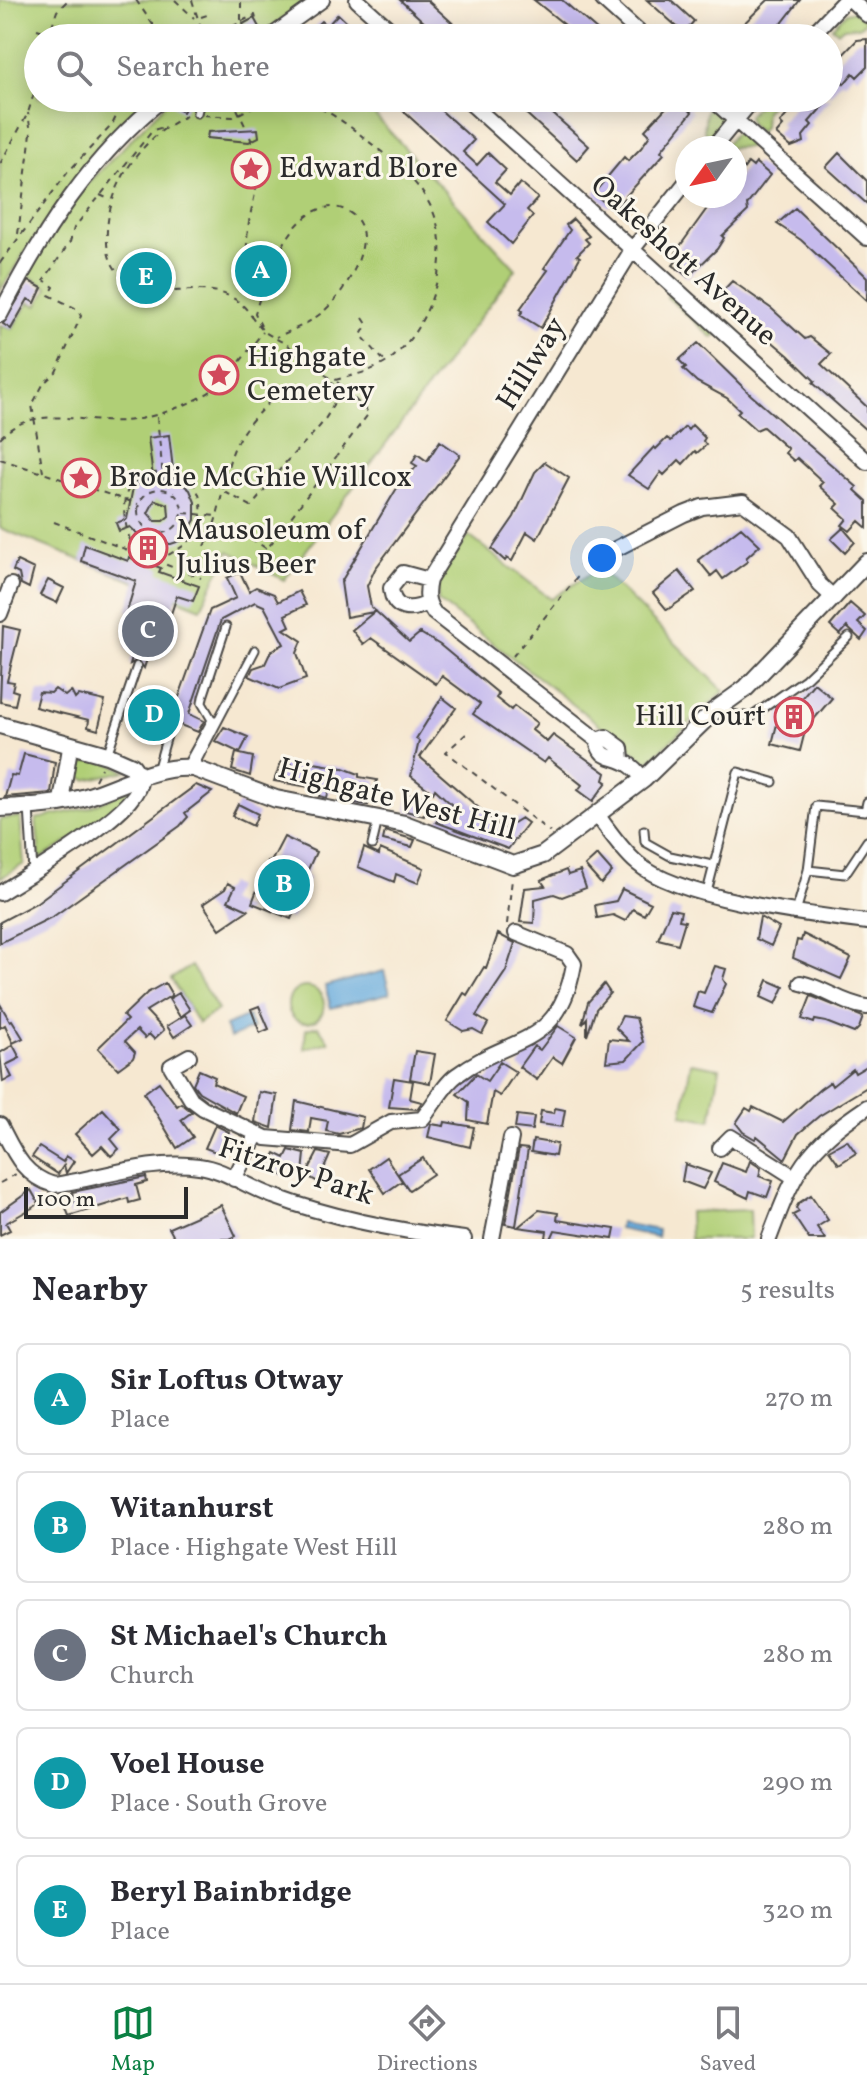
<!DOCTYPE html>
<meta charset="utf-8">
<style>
body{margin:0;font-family:Vollkorn,serif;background:#f7f7f7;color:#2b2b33}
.compass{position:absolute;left:675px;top:136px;width:72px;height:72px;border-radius:50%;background:#fff;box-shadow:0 4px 20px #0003;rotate:237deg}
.scale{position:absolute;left:24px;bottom:20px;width:164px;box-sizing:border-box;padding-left:8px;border:4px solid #2b2b2b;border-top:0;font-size:22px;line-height:28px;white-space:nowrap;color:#2b2b2b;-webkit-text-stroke:6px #fbf7ec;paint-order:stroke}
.you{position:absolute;left:602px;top:558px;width:28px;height:28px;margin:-20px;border:6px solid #fff;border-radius:50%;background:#1a73e8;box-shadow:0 0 0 12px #1a73e833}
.badge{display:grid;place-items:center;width:52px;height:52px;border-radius:50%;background:#0b8043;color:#fff;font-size:26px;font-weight:700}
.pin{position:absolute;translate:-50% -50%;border:4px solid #fff;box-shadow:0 2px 8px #0006}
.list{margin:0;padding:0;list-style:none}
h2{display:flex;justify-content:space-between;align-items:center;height:104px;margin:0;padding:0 32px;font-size:34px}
h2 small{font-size:26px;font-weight:400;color:#7c7c81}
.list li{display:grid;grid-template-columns:52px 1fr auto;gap:24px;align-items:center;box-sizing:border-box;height:112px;margin:0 16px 16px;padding:0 16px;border:2px solid #e1e1e2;border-radius:12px}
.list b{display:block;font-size:30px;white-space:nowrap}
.list p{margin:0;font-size:26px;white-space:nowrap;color:#7c7c81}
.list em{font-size:26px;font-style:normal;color:#7c7c81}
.icon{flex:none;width:44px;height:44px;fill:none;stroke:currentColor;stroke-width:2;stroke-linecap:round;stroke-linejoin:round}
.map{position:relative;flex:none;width:867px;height:1239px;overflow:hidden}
.search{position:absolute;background:#fff;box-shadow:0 4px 20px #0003;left:24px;right:24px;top:24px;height:88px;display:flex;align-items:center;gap:20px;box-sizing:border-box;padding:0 28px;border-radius:44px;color:#7c7c81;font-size:30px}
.sheet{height:744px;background:#fff}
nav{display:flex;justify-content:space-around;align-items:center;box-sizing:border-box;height:112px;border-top:2px solid #e1e1e2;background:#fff;font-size:22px;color:#7c7c81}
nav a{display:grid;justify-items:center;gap:4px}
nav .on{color:#0b8043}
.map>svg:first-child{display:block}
.green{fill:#b0cf76;stroke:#6e7d50;stroke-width:2}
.water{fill:#68abdd;stroke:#4a6b84;stroke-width:2}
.building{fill:#c6bbed;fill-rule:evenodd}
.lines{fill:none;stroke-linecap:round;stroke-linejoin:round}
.service-casing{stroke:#494744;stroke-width:11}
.minor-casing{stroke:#494744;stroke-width:18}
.tertiary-casing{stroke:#494744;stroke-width:20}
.path{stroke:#494744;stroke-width:2;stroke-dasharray:6 6;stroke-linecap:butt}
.service{stroke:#fff;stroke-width:7}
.minor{stroke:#fff;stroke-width:14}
.tertiary{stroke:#fff;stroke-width:16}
.path-bridge{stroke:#494744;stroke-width:2;stroke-dasharray:6 6;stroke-linecap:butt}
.labels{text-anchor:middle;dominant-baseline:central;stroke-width:6;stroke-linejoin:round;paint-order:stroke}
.poi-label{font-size:30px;fill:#2b2b2b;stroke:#fbf7ec;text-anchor:start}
.street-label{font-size:30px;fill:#2b2b2b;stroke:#fbf7ec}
</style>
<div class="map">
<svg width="867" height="1239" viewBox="0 0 867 1239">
<rect width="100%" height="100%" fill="#fbf7ec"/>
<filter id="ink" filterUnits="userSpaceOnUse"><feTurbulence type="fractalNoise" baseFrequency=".0125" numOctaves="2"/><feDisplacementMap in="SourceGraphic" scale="16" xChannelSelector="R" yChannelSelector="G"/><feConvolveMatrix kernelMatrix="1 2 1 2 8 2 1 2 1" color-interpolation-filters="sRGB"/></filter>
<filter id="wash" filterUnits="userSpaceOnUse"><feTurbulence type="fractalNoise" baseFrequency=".006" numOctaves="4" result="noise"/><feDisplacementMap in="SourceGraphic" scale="32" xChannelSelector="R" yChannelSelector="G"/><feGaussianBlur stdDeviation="1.8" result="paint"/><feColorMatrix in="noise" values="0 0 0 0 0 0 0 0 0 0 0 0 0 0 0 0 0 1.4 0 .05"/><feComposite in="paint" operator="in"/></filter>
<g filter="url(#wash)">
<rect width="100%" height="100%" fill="#f6e8d1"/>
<path class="green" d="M0,0h307l-50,38h-219v60h115c-59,60 -109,121 -153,193z
M854,11l12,10 -7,6 -17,1 -4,4 -6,-5 14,-14z
M171,98h188l157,171 -232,311 -55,-29 -28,57 -201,-80v-203l12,4 17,-27 8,4 11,-18 -22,-14 57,-85z
M764,98h12l-11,13 -1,16 -5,5 -10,-9 -1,-7z
M712,103l11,14 -13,20 -6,-5 2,-21z
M742,132l11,10 -4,5 -26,1 12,-15z
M671,293l46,41 -4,4 -46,-41z
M469,536l82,63 48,-31 125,123 -76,71 -210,-161v-21z
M98,758l28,13 -40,9 -7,-4 -1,-11z
M129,789c-9,26 -65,55 -89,70l-4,-40 52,-11z
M20,817l4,47 -24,14v-59z
M191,966l27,44 -20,13 -27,-44z
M288 1005a18 18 0 1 1 36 0a18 18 0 1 1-36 0Z
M318,1026l11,16 -25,7 2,-20z
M691,1063l29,5 -9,52 -29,-5z
M750,1210l1,29h-61l-1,-27z"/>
<path class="water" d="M384,971l6,22 -59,15 -6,-22z
M248,1016l5,12 -23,10 -5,-12z
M620,1223l38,7 -1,7 -38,-8z"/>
<g id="blocks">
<path class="building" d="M400,0h27l42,38h-28z
M534,0h28l44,38h-25z
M647,0h24l23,21 -10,12z
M768,0h32l-17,22 -20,16h-34z
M338,14l18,17 -7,7h-23l-12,-10 7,-7 6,5z
M254,18l6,11 -12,5 -5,-10z
M867,39v28l-10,10 -4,-4 -9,11 -2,-3 -13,15v-33l5,-6 4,3 19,-20z
M175,98h16l-8,14 -12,-8z
M389,98h14l13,12 11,-12 47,42 -11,12 14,13 11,-12 18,17 -11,12 15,13 10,-12 18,15 -11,12 6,6 -22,28 -23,-22 17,-18z
M509,98h26l54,48 -12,14z
M675,98h10l8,8 -4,4 3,2 -31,39 3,3 -9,10 -38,42 -4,-3 -4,4 -15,-14 30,-36 4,4 13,-13 9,-13 -5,-5z
M801,98h29l-21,24 3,3 -9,11 1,6 -13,5 -15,-13 7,-8 -3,-3z
M258,129l1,8 -10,5 -42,-4 1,-6z
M839,153l28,28v23l-41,-37z
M748,163l5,4 3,-4 14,12 -23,30 1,6 -26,25 2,2 -7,11 -29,28 -15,-12 7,-8 -4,-4 4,-7 36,-50h19v-15z
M795,208l72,69v24l-66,-61 -24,-16z
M573,219l16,17 -4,3 4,4 -12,12 3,2 -8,15 -31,56 -21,-13 3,-4 -3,-2 28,-39 -4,-2 26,-38 -4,-5z
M269,260l-9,24 -5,-23z
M29,281l13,7 -7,15 -7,-4 -17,30 -8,-5z
M732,281l40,28 33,30 5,-2 21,17 -10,10 46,43v24l-54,-48 2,-2 -27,-26 -70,-59z
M698,343l53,52 106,92 -2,3 12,11v27l-8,-7 -9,10 -8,-6 5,-6 -12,-11 4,-4 -20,-18 4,-4 -26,-24 -3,3 -9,-8 3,-4 -25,-22 -7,3 -19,-17 3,-3 -13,-12 -30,-16 -14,-13 3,-2 -7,-7z
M692,425l13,13 -2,3 3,4 -9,8 -2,-2 -12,13 -4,-4 -15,15 -3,-3 -12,17 -21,-14 26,-28 2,2 11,-11 4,3 14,-14 3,3z
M169,435l5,43 16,12 5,12v18l-12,20 -12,4h-14l-7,20 11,4 -2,4 40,14 -6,15 -16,-5 -21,62 -8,-2 -4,12 -6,-8 -8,4 4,-13 -9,-3 11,-34 -9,-3 9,-30 -55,-20 4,-16 43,16 1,-4 7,3 7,-21 -13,-12 -11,4 -3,-8 11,-4 6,-32 20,-10 -5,-39zM155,500l13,4 1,12 -6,5h-8l-7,-8z
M440,441l20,14 -85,114 -8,17 4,21 38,35 11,-9 20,12 59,49 -3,4 15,12 3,-4 23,17 -5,7 15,12 6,-7 53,38 -2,7 3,2 -14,19 -15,-11 4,-5 -34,-27 -4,5 -71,-49 7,-10 -38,-28 -6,8 -65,-46 -8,6 -11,-14 22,-18 -28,5 -5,-35 56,-94 20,-22 -5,-3 5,-9 10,7z
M545,462l24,16 -32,61 -10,-7 -15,29 -5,-3 -2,3 -13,-12 22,-32 21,-45z
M741,527l19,18 -14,13 2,3 -25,18 -6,-8 -6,5 -13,-16z
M843,528l12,14 -10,11 -14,-14z
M17,561l17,8 -5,19 -8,-4 -2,-10 -6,-3z
M679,571l16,20 -28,19 -14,-17z
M240,572l9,19 7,-4 18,7 4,8 21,-11 7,14 -21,10 5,11 -6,3 18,12 -5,12 9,26 -27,10 -30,-13 4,-8 12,-4 6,-13 13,-7 -20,-38 -9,-4 -34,18 -32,94 15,7 -6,11 -33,-13 -3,10 -22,-6 7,-25 28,10 35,-98 26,-12 -9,-20z
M48,580l16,8 -7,15 -17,-8z
M850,603l15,13 -7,7 9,8 -6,9 -14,-13 -7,8 -10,-9z
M3,626l17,4 -13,51 7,1 -2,8 6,2 -3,13 -15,-3z
M814,683l18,15 -18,21 -5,-4 -9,36 -28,-7 10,-40 12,3z
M55,689l10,7 6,-5 4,8 4,-4 26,6 -7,29 -10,-3 1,-7 -54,-13 4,-15 12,1z
M442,697l14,11 -36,49 83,72 18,-11 7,5 -20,26 -72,-27 16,-17 -17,-16 -2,4 -22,-17 8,-35 -3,-2z
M224,727l24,10 -8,16 -25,-12z
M236,753l17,4 -3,19 -18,-6z
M24,754l31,8 -4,31 -46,4 6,-22 7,1z
M281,762l26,6 1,-6 35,6 16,6v3l18,3 -2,9 -4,-1 -3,17 -13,-2 1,-10 -27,-3 -2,8 -7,-2v-7l-46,-8z
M196,785l16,7 -27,21 3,4 -8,9 -126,90 -54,27v-21l36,-19z
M409,795l22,4 -7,17 -18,-5z
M238,804l20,10 -5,12 -21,-10z
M385,831l30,9 -3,7 -29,-7z
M284,837l32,15 -11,24 4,2 -18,41 -39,-16 16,-42 3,1z
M364,848l15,7 1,-6 44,19 -6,15 -22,-9 -2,8 -36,-15z
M597,855l15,17 -11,12 -16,-18z
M566,870l2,5 12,-4 6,17 -24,9 -8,-3 -19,5 -1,24 -14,-1 5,-34 20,-2 -4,-6z
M228,883l7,4 -7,14 20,9 -28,19 -17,-25 22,-15z
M622,889l29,14 -7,12 -11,-6 -8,12 -12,-6 -16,3 -2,-13 21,-4z
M671,909l10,2 -2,9 6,1 -7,23 -20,-5z
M760,917l19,11 -8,18 -15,-7z
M498,934l17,9 -9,28 -30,45 12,7 -6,11 -9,-5 -10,2 -16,-10 17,-28 3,2 17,-28 2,1z
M803,934l48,24 -10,21 -48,-21 4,-18 4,1z
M715,966l11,3 -3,10 3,5 -14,29 -19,-6 5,-16 6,2z
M768,980l16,7 -8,17 -15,-7z
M165,983l7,12 -26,16 18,19 -10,9 -5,-5 -4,4 -8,-8 -12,11 10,11 -2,6 -15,11 -20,-21 29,-28 -4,-4 24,-23z
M604,984l6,9 -14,16 -9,27v-18l-5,6 6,-22z
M179,993l11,17 -10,7 -11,-18z
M811,996l52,21 -4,11 -5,5 -28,-11 -11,-2 -1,3 -12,-4z
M0,1004l10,17 2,-1 11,18 -10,5 -8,-18 -5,3z
M259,1006l10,23 -9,4 -9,-24z
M185,1015l7,10 -18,12 -7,-11z
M622,1016l14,2 7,24 -17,18 -20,2 3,-23 20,2 -13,-13z
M558,1026l18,11 -14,26 -9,-6 -16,23 -18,-13 15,-21 6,4z
M13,1045l7,13 -14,7 6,12 -9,5 -3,-29z
M415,1051l20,3 -5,29 -20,-4z
M500,1062l16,10 -16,24 -7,-4 -6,32 -19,-4 1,-18 -12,-8 19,-20 11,7z
M867,1066v21l-48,29 -21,18 -13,25 -28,-23 -2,3 -12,-7 -7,-9 10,-15 5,3 2,-4 30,15 37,-33 10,-7 2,4 21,-17 2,4z
M199,1070l16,7 -2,6 30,13 -7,17 -37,-21 -6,-8z
M394,1078l19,3 -3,18 12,3 -5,7 -28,-2z
M159,1082l18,24 4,-3 11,9 -11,8 12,17 -16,11 -33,-55z
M259,1092l18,3 -5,33 -17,-6z
M296,1101l67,16 -2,11 -22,6 -13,-3 2,-10 -17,-3 -2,14 -17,-2z
M555,1108l10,2 -3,17 -23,-3 2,-13 13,2z
M103,1109l18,20 -10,10 8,10 -8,7 -9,-10 -9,8 -18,-20z
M517,1115l17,2 -2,13 -17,-2z
M445,1122l29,5 -4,20 -42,-10 3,-13 13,2z
M215,1125l14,7 -8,22 -16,-6z
M533,1140l24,4 -2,12 -24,-4z
M847,1140l9,13 -17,11 -10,-14z
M39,1147l24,15 3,-6 8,5 -8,12 -2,-8 -6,9 -26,-17z
M519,1148l9,1 -12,77 -11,-2z
M289,1150l16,4 -2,19 -14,-7 -5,10 -16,-9 7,-14 10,5z
M318,1152l12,3 -12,27 -12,-7z
M386,1157l16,24 -17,12 -16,-24z
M423,1158l10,16 -24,16 -11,-16z
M750,1161l11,7 -2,8 14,5 -6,16 -17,-6 -2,7 -34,-16 8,-19 24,9z
M685,1164l26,9 -8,16 -21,-8z
M146,1177l1,5 -11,3 4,15 -11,3 -1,-5 -59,18 -4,-11 9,-3 -2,-10z
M31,1190l8,14 -33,19 4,7 -10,5v-23z
M811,1195l17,25 -11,7 8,12h-16l-16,-24 6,-3 -3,-4 3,-5z
M221,1205l15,31 -6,3h-55l-6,-11z
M539,1210l19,3 -1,7 58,9 -2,10 -58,-9 -4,9 -5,-1 1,-7 -29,-4z"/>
</g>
</g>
<g filter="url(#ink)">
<use href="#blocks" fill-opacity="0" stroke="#494744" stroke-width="2"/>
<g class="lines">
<defs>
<path id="service" d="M197,113l4,-15
M716,712l35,5 54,-38 44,-42
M107,755l30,-89
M194,766l61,-116
M186,767l26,-47 -10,-17 1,-6 23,-70
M157,771l11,-39
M29,807l4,65
M644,830l1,12 25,14 42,9
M372,845l6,-25
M808,870l8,-64 49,5 2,-9
M707,892l31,-120 35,10
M796,912l12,-42 37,4 22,-33"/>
<path id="minor" d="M357,0l42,38
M603,0l42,38
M851,0l16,15
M269,38l53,-38
M809,38l36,-38
M465,98l402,364
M711,98l156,140
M713,148l41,-50
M0,315c41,-81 92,-160 164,-217
M588,563l96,-49 18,-7 41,-5 46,34 31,49 14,13
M428,603c-18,9 -35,8 -37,-15l12,-15 26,7
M0,614l11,-29
M597,740l9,-3 15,11 1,12
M644,779c-6,-6 -11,-14 -20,-17 -15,-7 -23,-3 -27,-22l-163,-127c-8,-12 -8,-20 -5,-33l203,-330 55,-69
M61,801l9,-53
M598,816c12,16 24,34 39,47 41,36 174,52 230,59
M0,893c26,-17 147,-85 140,-116
M801,983c24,5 41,21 66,24
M189,1056l-18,10 20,33 12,9 63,30 84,7 41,-23 31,-3c11,-13 22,-35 35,-44 54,-41 102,-25 117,-111l-7,-10 -51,-21
M0,1125c14,27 23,51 54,60 48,-7 96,-26 145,-19 25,3 50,22 74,30 62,23 125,35 191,43
M720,1148l11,-11 63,40
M234,1179l22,-43
M492,1239l19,-101
M769,1239c26,-69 35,-90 98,-132"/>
<path id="tertiary" d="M0,725l107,30 25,11 8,11
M0,808c29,-1 64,-3 92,-13 32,-11 67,-30 101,-27l83,31 129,25 108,41 30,-10 101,-76 70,-68 32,-23 121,-126"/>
</defs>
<use href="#service" class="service-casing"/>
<use href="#minor" class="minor-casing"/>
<use href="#tertiary" class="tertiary-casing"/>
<path class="path" d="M136,0l26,38
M175,0l19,18
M192,0l12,38
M201,17l6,-2
M242,21l13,-6 2,8
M37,29l10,3
M48,38l9,-27 11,-11
M153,38v-15
M211,38l30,-16v-22
M232,98l15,32
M204,115l29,2 37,-19
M186,116c-47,22 -82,75 -79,127 1,19 11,35 29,43 33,14 68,-7 100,14 12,7 18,23 29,32 8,6 18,9 26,16 15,12 26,24 44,32 16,-4 38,-9 52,-18 43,-32 68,-106 44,-155 -13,-27 -40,-48 -63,-66 -24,-20 -49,-38 -80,-43
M250,137c19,44 -4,67 -3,110 1,12 5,25 8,37l7,6 -7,23 6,13
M0,164l28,-51 10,-33
M100,195l11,5
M18,234l13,-101 -3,-20
M0,263l68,-91 44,-47 13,-27
M262,290c12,-26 27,-69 56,-80 10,-4 20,-4 29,1 35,19 4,70 -14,91 -16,18 -35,26 -57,35
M363,318l4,6 -6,11 24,27
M157,417l7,69
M0,438c34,-35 80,-14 123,-17 25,-1 72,-17 92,-33 18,-14 33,-38 48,-56
M0,459l138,45
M43,472l-11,-67 12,-22 12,-11 25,-56 -4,-7 -28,-14 5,-8 -10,-7 26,-38 4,-14 79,-98 11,-3
M138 511a22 22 0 1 1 44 0a22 22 0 1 1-44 0Z
M225,492l26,14c14,-14 23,-30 36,-45 21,-24 47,-41 51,-76
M184,513l33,3
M54,522l147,56
M151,542l1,-9
M205,546c18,-32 16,-69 31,-102 10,-21 28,-36 44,-53l46,1 9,-12 34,33 -102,136c-18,-12 -31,-21 -53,-19
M134,552c-10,-29 -22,-68 17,-79
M158,561c11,-7 25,-13 33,-22 18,-20 12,-58 -13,-67
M143,562l3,-8
M513,656l67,-82
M466,734l-20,18 104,80
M95,780l6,-12
M507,924l5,-45
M0,1183l16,-9"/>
<use href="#service" class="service"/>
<use href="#minor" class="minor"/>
<use href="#tertiary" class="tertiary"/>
<path class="path-bridge" d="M151,473l27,-1"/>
</g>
</g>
<defs>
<symbol id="sight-ring" viewBox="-11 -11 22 22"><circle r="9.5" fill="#fbf7ec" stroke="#d1495b" stroke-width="1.5"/><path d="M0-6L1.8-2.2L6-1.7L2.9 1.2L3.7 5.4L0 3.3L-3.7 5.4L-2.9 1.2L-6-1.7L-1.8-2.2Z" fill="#d1495b"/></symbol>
<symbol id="building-ring" viewBox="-11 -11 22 22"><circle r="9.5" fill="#fbf7ec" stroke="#d1495b" stroke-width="1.5"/><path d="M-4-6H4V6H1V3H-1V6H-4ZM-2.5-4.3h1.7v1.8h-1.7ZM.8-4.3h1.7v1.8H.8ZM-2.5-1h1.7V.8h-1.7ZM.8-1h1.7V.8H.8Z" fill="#d1495b"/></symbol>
</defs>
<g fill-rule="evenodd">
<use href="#sight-ring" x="229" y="147" width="44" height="44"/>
<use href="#sight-ring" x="197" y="353" width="44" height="44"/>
<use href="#sight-ring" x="59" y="456" width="44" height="44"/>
<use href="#building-ring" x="126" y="526" width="44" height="44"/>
<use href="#building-ring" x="772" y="695" width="44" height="44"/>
</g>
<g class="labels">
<g class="poi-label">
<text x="279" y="169">Edward Blore</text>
<text x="247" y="358">Highgate<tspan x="247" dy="34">Cemetery</tspan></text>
<text x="109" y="478">Brodie McGhie Willcox</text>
<text x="176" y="531">Mausoleum of<tspan x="176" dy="34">Julius Beer</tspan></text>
<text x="766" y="717" text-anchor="end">Hill Court</text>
</g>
<g class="street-label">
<text transform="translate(683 261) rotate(42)">Oakeshott Avenue</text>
<text transform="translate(532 364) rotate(-58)">Hillway</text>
<text transform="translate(397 800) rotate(15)">Highgate West Hill</text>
<text transform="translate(296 1172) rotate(18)">Fitzroy Park</text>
</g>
</g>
</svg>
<svg class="compass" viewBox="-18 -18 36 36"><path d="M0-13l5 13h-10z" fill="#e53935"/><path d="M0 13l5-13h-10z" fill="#7c7c81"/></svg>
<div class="scale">100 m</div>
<div class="you"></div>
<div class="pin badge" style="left:261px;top:271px;background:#0f9aa8">A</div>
<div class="pin badge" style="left:284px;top:885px;background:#0f9aa8">B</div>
<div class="pin badge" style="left:148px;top:631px;background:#6b7280">C</div>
<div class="pin badge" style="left:154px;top:715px;background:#0f9aa8">D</div>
<div class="pin badge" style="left:146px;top:278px;background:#0f9aa8">E</div>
<div class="search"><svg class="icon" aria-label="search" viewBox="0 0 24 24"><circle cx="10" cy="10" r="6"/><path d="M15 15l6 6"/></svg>Search here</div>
</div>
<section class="sheet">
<h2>Nearby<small>5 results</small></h2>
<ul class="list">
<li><span class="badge" style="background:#0f9aa8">A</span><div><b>Sir Loftus Otway</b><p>Place</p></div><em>270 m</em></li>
<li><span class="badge" style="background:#0f9aa8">B</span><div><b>Witanhurst</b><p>Place · Highgate West Hill</p></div><em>280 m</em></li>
<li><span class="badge" style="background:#6b7280">C</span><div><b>St Michael's Church</b><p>Church</p></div><em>280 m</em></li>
<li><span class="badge" style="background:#0f9aa8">D</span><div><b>Voel House</b><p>Place · South Grove</p></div><em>290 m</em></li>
<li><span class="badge" style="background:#0f9aa8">E</span><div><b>Beryl Bainbridge</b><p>Place</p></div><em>320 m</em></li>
</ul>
</section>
<nav>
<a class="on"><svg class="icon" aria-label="map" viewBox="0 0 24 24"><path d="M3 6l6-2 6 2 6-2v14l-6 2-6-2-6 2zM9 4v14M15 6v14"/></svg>Map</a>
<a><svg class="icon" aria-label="directions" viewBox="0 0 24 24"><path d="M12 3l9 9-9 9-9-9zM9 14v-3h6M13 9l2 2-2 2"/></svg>Directions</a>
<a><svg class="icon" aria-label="saved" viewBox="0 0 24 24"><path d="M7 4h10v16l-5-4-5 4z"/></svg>Saved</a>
</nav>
